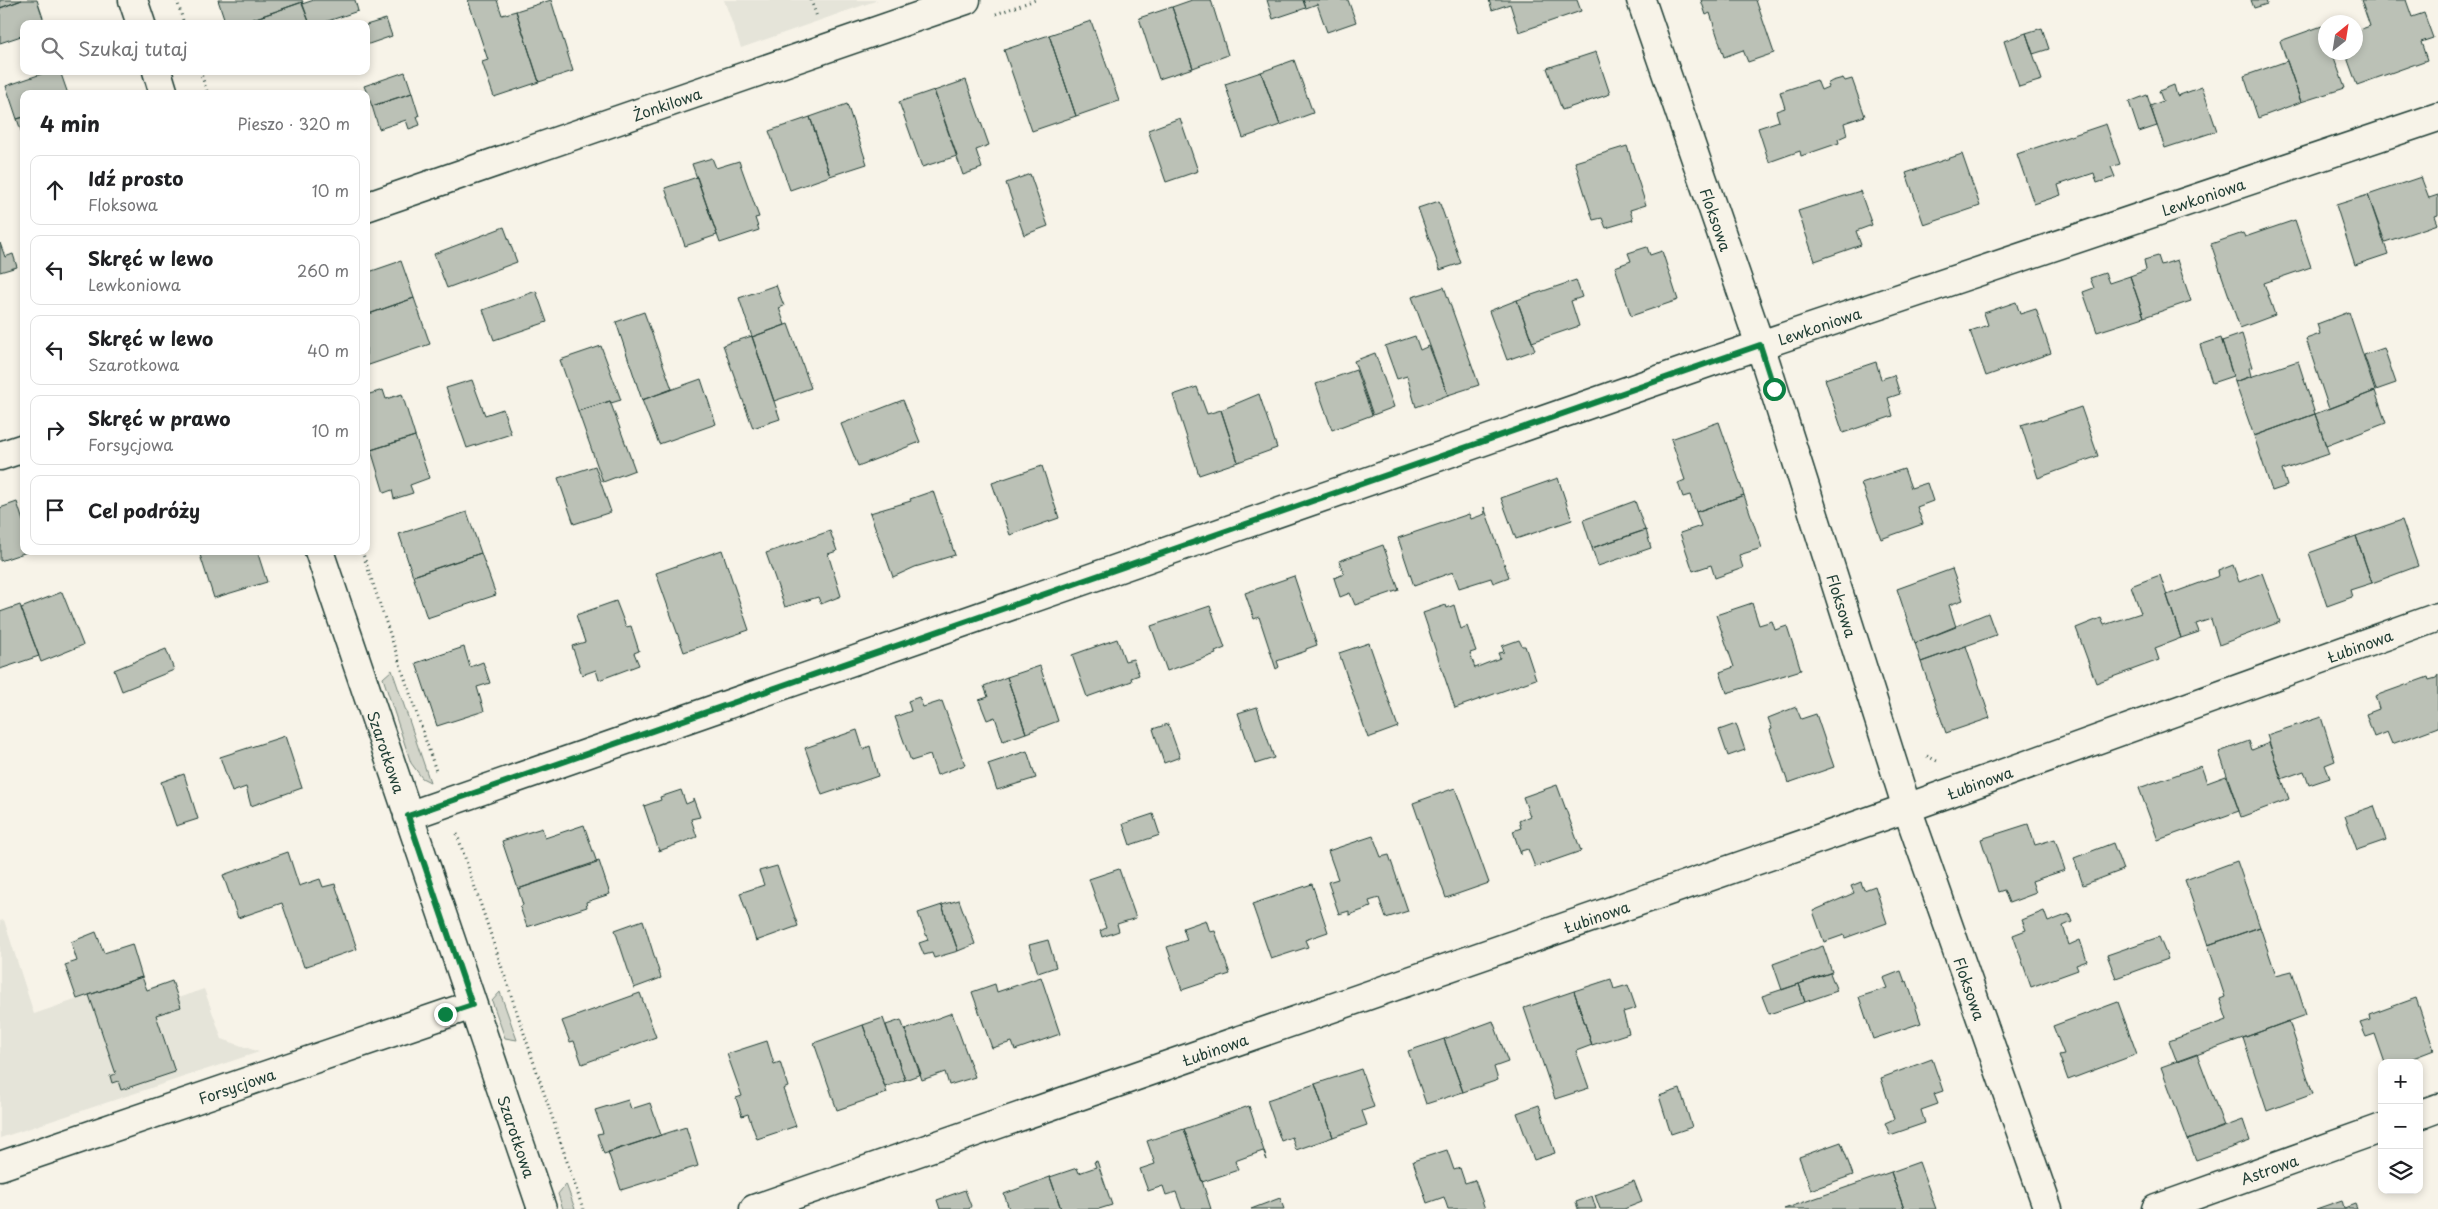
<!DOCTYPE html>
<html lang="pl">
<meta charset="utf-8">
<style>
body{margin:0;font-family:"Playpen Sans",sans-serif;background:#f6f6f6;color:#202124}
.controls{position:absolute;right:15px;bottom:15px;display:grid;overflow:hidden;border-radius:10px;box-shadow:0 2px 8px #0003}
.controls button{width:45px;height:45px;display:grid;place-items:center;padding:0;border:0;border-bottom:1px solid #e0e0e0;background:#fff;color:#202124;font:25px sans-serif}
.compass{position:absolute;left:2318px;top:15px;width:45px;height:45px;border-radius:50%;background:#fff;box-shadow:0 2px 8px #0003;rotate:30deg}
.stop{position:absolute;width:15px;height:15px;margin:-11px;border:4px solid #0b8043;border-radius:50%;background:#fff}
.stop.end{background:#0b8043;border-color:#fff;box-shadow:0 1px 5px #0008}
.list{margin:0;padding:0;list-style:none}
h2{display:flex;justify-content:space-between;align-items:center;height:65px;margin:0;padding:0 20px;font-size:21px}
h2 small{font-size:16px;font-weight:400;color:#757577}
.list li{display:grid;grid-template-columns:32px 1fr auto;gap:15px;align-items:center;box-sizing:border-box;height:70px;margin:0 10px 10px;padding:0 10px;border:1px solid #e0e0e0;border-radius:10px}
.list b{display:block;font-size:19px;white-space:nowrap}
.list p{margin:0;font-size:16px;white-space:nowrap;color:#757577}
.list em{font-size:16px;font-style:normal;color:#757577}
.icon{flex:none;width:28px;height:28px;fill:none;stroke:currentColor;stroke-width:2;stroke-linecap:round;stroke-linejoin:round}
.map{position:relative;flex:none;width:2438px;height:1209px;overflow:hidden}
.search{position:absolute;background:#fff;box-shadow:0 2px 8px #0003;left:20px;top:20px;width:350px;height:55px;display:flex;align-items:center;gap:12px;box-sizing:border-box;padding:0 18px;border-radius:10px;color:#757577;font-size:19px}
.panel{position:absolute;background:#fff;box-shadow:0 2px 8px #0003;left:20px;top:90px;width:350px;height:465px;border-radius:10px}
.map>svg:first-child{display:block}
.built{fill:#e5e4d9}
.green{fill:#d3d5ca;stroke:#79897f}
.building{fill:#bbc1b6;stroke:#1f3d34}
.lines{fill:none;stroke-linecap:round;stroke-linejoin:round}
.minor-casing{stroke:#1f3d34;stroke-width:31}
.path{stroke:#1f3d34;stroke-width:3;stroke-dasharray:1 4;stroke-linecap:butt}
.minor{stroke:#f7f3e8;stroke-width:28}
.route{stroke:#0b8043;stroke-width:6}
.labels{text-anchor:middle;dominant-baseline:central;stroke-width:4;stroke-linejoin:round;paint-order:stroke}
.street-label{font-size:15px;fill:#1f3d34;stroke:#f7f3e8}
</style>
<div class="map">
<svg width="2438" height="1209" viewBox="0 0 2438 1209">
<rect width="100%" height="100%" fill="#f7f3e8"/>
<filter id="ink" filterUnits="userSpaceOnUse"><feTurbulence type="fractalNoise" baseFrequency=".02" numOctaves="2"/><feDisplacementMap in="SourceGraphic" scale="10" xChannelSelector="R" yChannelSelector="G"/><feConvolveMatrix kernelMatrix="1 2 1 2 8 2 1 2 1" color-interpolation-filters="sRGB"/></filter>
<g filter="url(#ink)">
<path class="built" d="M724,0h154l-137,48z
M4,920l30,94 108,-37 5,12 25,-8 6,17 26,-9 18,50 37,13 -259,86v-217z"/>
<path class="green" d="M392,670l38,112 -8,-4 -11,-15 -28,-85z
M500,992l17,48 -12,-2 -13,-37z
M566,1184l9,25h-12l-5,-15z"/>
<path class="building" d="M0,0h22l-22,8z
M22,0h15l8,24h-21v11l-24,8v-35z
M218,0h84l1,2 -65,22h-12z
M314,0h41l3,11 -39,13h-9l-8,-20z
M468,0h29l5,15 14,-4 23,71 -45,15 -12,-35 6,-2z
M551,0l22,71 -34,11 -23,-71z
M1192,0h19l17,55 -35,13 -21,-61z
M1267,0h36l3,8 -33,11z
M1303,0h45l8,22 -29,10 -10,-28 -11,4z
M1489,0h88l4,11 -62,21 -9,-28 -18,6z
M1701,0h55l18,53 -26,9 -5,-12 -19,7 -14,-44 -4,2z
M2251,0h15l1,4 -13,4z
M2361,0h45l6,17 12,-4 9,25 -12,4 6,18 -70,25 -12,-33h11v-21l14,-5z
M302,2l8,22h-72l36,-12z
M1172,7l21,61 -34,11 -20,-61z
M386,19l6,17 -26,9v-20z
M1091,21l28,80 -43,15 -27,-81z
M2322,26l4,9v17h6l13,36 -44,14 -21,-61z
M2042,28l7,21 -16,5 -7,-21z
M2026,33l16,47 -23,7 -15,-46z
M1049,35l27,81 -44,15 -28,-81z
M1596,52l14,42 -48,16 -15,-42z
M1294,60l19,53 -33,12 -19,-53z
M2287,61l14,41 -43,16 -14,-42z
M50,71h10l8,23h-44v23l-7,2 -11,-33z
M405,72l7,21 -40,13 -8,-20z
M1261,72l19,53 -37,13 -18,-54z
M1843,78l2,3 7,-2 13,37 -21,7 3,12 -9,4 1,4 -38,13 -1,-5 -31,11 -11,-34 21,-7 -3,-10 9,-3 -5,-16 37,-12 4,10 7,-3 -1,-3 5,-3z
M966,80l23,65 -13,5 6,18 -19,7 -29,-84z
M2174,85l3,11 25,-9 15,44 -52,17 -15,-42 13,-5 -4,-10z
M934,90l23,66 -35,11 -23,-65z
M412,93l7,23h-2l3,9 -11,4 -3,-9 -27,9 -7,-23z
M2147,95l10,31 -18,6 -10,-30z
M847,104l20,60 -37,12 -20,-59z
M24,117v22l-7,-20z
M810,117l20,59 -40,14 -21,-59z
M1180,118l18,53 -32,11 -18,-52z
M2106,124l14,40 -9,3 4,10 -18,6 -3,-10 -36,12 3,10 -27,9 -17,-50z
M1627,146l19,59 -16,5 3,10 -27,8 -4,-10 -9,2 -18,-58z
M1962,154l18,52 -56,19 -18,-52z
M712,158l4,10 23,-7 20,56 -4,1 4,12 -39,13 -28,-79z
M1030,174l18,52 -24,9 -18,-52z
M697,177l20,58 -32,11 -20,-58z
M2421,177l8,21 9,-3v20l-3,1 3,8 -53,18 -17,-47z
M1860,191l12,34 -16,6 5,14 -46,16 -17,-50z
M2368,195l20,59 -33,11 -19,-60z
M1439,201l22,62 -21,7 -22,-62z
M2295,220l16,47 -47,16 11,32 -35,13 -29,-84 32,-11 2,4z
M504,227l13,35 -70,26 -13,-34z
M0,243l5,14 8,-3 4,13 -17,5z
M1647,247l3,8 12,-4 16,49 -47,16 -16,-49 16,-6 -3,-8z
M2158,256l3,9 16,-5 14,41 -47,16 -14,-41 16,-6 -2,-10z
M401,261l13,37 -48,17v-42z
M2105,273l4,10 21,-7 14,41 -47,15 -14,-40 11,-4 -4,-10z
M1576,280l6,17 -11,4 8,25 -47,16 -15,-42z
M776,285l8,21 -5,2 6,17 -33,12 -13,-39z
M1444,287l35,98 -31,10 -36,-98z
M536,291l11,31 -53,18 -11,-30z
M414,298l16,46 -64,22v-51z
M1517,300l18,50 -28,10 -18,-49z
M2016,302l4,12 16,-5 15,44 -65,23 -16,-45 18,-6 -4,-12z
M644,312l28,77 -30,11 -26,-78z
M2349,312l26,79 -46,18 -23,-70 14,-5 -3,-10z
M788,324l23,64 -37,13 -22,-64z
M2242,334l10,33 -3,1 2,8 -16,6 -13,-41z
M752,336l28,83 -27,9 -30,-83z
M1415,336l5,14 9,-4 19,49 -32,12 -9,-31 -10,3 -12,-33z
M2221,338l12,38 -21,7 -12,-38z
M601,346l20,54 -10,3 -1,-2 -32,10 -18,-51z
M2384,348l12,35 -20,7 -12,-35z
M1375,353l19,54 -21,8 -19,-54z
M2298,361l17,53 -61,22 -19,-54z
M1876,362l5,17 13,-4 6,19 -12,4 5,18 -50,17 -18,-54z
M1356,370l16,45 -40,15 -16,-46z
M701,379l15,45 -57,20 -17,-44z
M472,380l13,35 18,-6 8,25 -44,14 -21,-60z
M1197,387l10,27 14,-4 17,52 -39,13 -26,-80z
M383,390l3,9 16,-5 13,42 -44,14 -5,-14v-41z
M2375,391l11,32 -60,23 -11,-32z
M1259,394l18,54 -39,14 -17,-52z
M903,400l17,42 -62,24 -17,-42z
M610,401l25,69 -32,12 -25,-71z
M2081,407l17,49 -60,22 -17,-53 19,-6 1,2z
M2315,414l14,40 -47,16 5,16 -15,5 -18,-55z
M1719,422l25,73 -48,17 -6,-17 -7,2 -5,-14 7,-3 -14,-41z
M415,436l14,42 -19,7 3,8 -19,6 -2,-9 -8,3 -13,-43z
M595,466l16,46 -37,12 -16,-46z
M1042,466l17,52 -49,17 -18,-52z
M1904,469l7,19 16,-5 6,18 -16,6 6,17 -42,15 -20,-56z
M1558,478l14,42 -56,19 -15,-41z
M933,491l22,64 -40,12 -22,10 -23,-64 41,-12 -1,-2z
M1744,495l18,53 -23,7 4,13 -28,10 -4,-13 -18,6 -13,-38 21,-7 -5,-14z
M1635,501l10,29 -53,18 -9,-28z
M17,502l7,22v27h6l-30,10v-53z
M1484,507l25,70 -16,6 -2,-5 -32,10 -6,-16 -39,14 -16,-48 71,-24 2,5 14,-5z
M467,512l14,41 -68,23 -14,-42z
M2402,520l16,46 -46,17 -16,-47z
M1646,530l5,18 -53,18 -6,-18z
M830,531l7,20 -9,3 13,42 -20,8 -3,-7 -33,10 -19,-54z
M2356,536l16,47 -22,7 2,7 -25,9 -18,-53z
M1383,545l16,45 -44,15 -5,-12 -10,4 -6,-19 10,-4 -5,-13z
M722,550l27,80 -65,22 -28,-79z
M213,551h44l10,31 -53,16 -14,-43z
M481,553l15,42 -69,23 -14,-42z
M2233,565l6,17 23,-9 18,49 -61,23 -8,-26 -15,5 3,8 -18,6 -14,-43 52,-19 -1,-5z
M1952,569l11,31 -14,5 7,22 -41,16 -18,-54z
M2160,575l21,63 -26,10 4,12 -63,23 -20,-55 25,-10 3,7 37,-12 -10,-27z
M1294,576l23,69 -11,4v2l-29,10 2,6 -3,2 -17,-52 -5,2 -9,-26z
M62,592l21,53 -42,17 -20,-54z
M616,601l10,26 5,-1 8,25 -5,2 5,12 -40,15 -3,-10 -14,5 -10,-29 13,-4 -9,-27z
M1752,603l7,22 13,-4 3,9 12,-4 14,44 -74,23 -7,-21 14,-5 -18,-52z
M20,605l19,51 -39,13v-57z
M1446,605l1,3 7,-3 7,24 6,-3 9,25 -6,2 5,15 25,-10 -2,-5 6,-1 -2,-6 17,-6 3,6h3l11,33 -81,29 -32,-95z
M1210,606l15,42 -10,4 1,2 -49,17 -16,-45z
M1988,613l8,22 -75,27 -6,-19z
M1117,639l8,22 8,-2 6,16 -8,3 1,3 -45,16 -15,-42z
M1369,643l29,84 -30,11 -29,-85z
M1966,646l24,72 -44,15 -25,-71z
M464,647l6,20 13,-5 7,21 -13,4 7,24 -47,15 -21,-63z
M166,649l8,21 -52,21 -8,-21z
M1040,666l18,55 -32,12 -19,-56z
M2438,675v52l-46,17 -5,-12 -13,5 -8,-23 13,-5 -4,-13 53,-19 1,3 7,-2z
M1007,677l19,56 -23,8 -8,-24 -8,3 -8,-20 9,-3 -4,-11z
M919,697l4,10 19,-6 23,64 -28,10 -7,-20 -19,6 -16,-44 16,-6 -3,-10z
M1257,707l17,51 -19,6 -17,-51z
M1796,707l5,12 15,-5 18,53 -46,16 -18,-53 2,-1 -4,-11z
M2321,717l14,44 -10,4 5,13 -21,7 -5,-14 -23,8 -14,-44z
M1168,724l12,33 -16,6 -11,-34z
M1736,724l9,26 -17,6 -9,-26z
M857,730l6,19 7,-3 8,30 -56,19 -17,-47z
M285,736l17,52 -51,18 -5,-19 -14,5 -12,-35z
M2249,741l3,9 17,-7 20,56 -48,18 -22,-65z
M1027,751l9,27 -39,12 -9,-26z
M2201,766l6,17 19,-7 13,35 -81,29 -19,-52z
M184,774l14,45 -22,7 -15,-44z
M1557,785l24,66 -46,16 -7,-18 -7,2v4l-8,-24 8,-3 -2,-7 11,-5 -7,-19z
M1455,788l34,95 -43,15 -33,-95z
M681,790l5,14 7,-3v-3l7,19 -9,2 6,18 -38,14 -15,-45 17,-6 -1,-3z
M2374,806l12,34 -29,10 -12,-34z
M1153,814l7,21 -30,10 -7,-21z
M2028,824l7,21 20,-6 10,31 -33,11 4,12 -27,10 -5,-13 -6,2 -17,-53z
M584,825l13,38 -79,26 -16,-48 40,-13 3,10z
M1373,836l8,21 8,-2 19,56 -22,7 -7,-20 -10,3 2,6 -22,8v-4l-10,3 -11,-32 10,-3 -10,-28z
M2113,843l10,27 -40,15 -9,-27z
M288,852l11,34 21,-7 3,8 12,-3 22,65 -53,18 -22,-64 -44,15 -15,-43z
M599,861l11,33 -24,8 1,5 -60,20 -7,-20 3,-2 -5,-16z
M2237,861l23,66 -52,18 -23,-65z
M777,866l21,60 -42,15 -16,-48 24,-8 -5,-14z
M1119,869l17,49 -19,6 2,7 -17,6 -2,-6 6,-3 -17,-49z
M1861,882l3,8 11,-4 12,37 -42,15 -1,-3 -20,7 -11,-31 41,-18 -3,-7z
M1312,884l16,48 -23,8 3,7 -37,12 -19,-55z
M959,900l16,44 -17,7 -16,-46z
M942,905l16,46 -24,7 -2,-5 -8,2 -5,-12 9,-3 -10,-27z
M2044,911l4,11 21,-8 3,8 -9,4 6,19 11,-5 7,21 -11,4 2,5 -47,17 -18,-52 13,-5 -4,-10z
M643,920l18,58 -27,10 -19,-58z
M1206,920l4,12 5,-1 15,43 -48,16 -15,-43 20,-7 -4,-12z
M2260,927l16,48 16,-4 14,44 -129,47 -8,-21 58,-21 -7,-21 5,-2 -17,-52z
M96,932l8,21 28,-9 10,33 -65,22 -12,-34 12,-4 -6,-19z
M2159,937l9,22 -52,19 -9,-23z
M1048,940l8,27 -18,6 -9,-28z
M1823,946l9,26 -50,18 -9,-26z
M1901,971l4,11 2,-1 14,42 -48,16 -14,-42 28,-9 -4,-10z
M1830,973l7,18 -32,11 -6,-18z
M142,977l5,13 25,-9 9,26 -25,8 19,57 -54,18 -3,-9 -6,2 -2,-7 6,-2 -27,-79z
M1041,977l19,57 -45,16 -3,-8 -20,6 -20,-56 23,-8 2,8z
M1611,979l3,10 14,-4 8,23 -13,4 6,21 -37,12 -18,-54z
M1799,984l6,18 -36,12 -7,-18z
M1574,991l18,54 -16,6 13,37 -34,11 -31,-91z
M640,993l16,44 -74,27 -8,-23 -4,1 -8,-21z
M2416,998l18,52 -34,13h-15l-10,-29 -9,3 -6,-14 10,-3 -1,-5z
M2118,1002l19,52 -69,26 -9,-25 5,-1 -11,-28z
M952,1013l23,64 -26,8 -4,-13 -23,8 -17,-50z
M883,1018l22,62 -20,7 -22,-62z
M901,1020l20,54 -16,6 -19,-55z
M1493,1021l15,41 -14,5 4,13 -35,12 -19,-53z
M2289,1021l24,73 -46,17 -24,-73z
M863,1025l24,68 -50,17 -23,-67z
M1444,1039l19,53 -37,12 -18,-53z
M767,1041l7,23 6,-2 8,25 -5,2 13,37 -39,13 -9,-25 -6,2 -6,-18 6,-2 -15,-42z
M2197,1054l27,72 -36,14 -27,-73z
M1932,1059l11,32 -9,3 4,10 -17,6 4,13 -35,12 -5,-12 9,-4 -13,-41z
M1361,1069l13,38 -12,4 5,14 -34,12 -18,-53z
M1315,1084l18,53 -37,13 -4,-13 -11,4 -14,-41z
M1680,1089l12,38 -21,7 -12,-38z
M628,1100l3,9 19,-6 11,32 -57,19 -7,-20 6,-1 -8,-23z
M1539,1105l16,48 -21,7 -17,-47z
M1249,1106l18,54 -4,-9 -17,6 -11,4 3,9 -36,12 -18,-53z
M2243,1120l7,21 -54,19 -8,-20z
M686,1127l12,39 -77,24 -13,-38z
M1184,1129l19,55 8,25h-29l-6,-17 -10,3 -3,-9 -15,5 -8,-22 15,-5 -8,-23z
M1841,1142l12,33 -42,15 -12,-33z
M1447,1150l7,20 6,-2 5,15 10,-3 10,29h-37l-4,-12 -17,6 -14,-42z
M1097,1161l15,44 -13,4h-38l-11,-32 27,-9 2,5 17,-6 -2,-5z
M1919,1162l17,47h-32l-13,-37z
M1891,1172l13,37h-120z
M1050,1177l11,32h-52l-5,-15z
M1634,1181l8,21 -18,7h-24l-5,-14z
M965,1190l6,16 -2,3h-29l-3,-9z
M1592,1196l4,13h-18l-2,-7z
M1280,1198l4,11h-33z
M2342,1200l2,8 11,-4 2,5h-41z"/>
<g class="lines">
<defs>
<g id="minor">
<path d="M133,0l8,24"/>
<path id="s1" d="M1641,0l119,345 147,463 141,401"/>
<path d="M157,71l7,23"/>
<path id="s2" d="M366,207l600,-207"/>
<path d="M0,456l24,-8"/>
<path id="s3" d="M319,551l223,658"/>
<path id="s4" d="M408,816l1305,-455 725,-244"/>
<path d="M2419,1115l19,-7"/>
<path id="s5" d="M0,1166l472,-161"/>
<path id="s6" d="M754,1209l1153,-401 531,-191"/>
<path id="s7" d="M2156,1209l226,-81"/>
</g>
</defs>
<use href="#minor" class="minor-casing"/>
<path class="path" d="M177,0l7,24
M811,0l6,17
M996,14l39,-14
M200,71l8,23
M362,551l74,220
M1927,756l12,6
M457,834l126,375"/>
<use href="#minor" class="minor"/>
</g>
</g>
<g class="lines" filter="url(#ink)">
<path class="route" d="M445,1014l27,-9 -64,-189 1352,-471 14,44"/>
</g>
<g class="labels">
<g class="street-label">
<text stroke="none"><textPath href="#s2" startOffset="318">Żonkilowa</textPath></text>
<text stroke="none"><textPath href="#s4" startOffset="1899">Lewkoniowa</textPath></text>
<text stroke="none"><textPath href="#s1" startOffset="232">Floksowa</textPath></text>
<text stroke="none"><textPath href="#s4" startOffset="1494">Lewkoniowa</textPath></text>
<text stroke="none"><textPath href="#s1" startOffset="638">Floksowa</textPath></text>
<text stroke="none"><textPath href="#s6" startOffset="1702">Łubinowa</textPath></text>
<text stroke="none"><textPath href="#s3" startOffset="212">Szarotkowa</textPath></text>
<text stroke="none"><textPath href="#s6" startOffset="1298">Łubinowa</textPath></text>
<text stroke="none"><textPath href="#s6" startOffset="892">Łubinowa</textPath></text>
<text stroke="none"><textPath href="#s1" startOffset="1042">Floksowa</textPath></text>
<text stroke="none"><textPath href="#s6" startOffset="488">Łubinowa</textPath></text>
<text stroke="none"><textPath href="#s5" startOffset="250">Forsycjowa</textPath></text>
<text stroke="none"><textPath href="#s3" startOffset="618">Szarotkowa</textPath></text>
<text stroke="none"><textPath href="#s7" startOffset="120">Astrowa</textPath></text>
</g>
</g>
</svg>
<div class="controls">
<button>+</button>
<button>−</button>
<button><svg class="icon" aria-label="layers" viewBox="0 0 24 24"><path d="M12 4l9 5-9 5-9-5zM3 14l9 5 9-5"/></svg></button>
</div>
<svg class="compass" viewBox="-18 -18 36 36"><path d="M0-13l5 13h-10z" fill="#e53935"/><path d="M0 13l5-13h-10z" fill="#757577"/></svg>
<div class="stop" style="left:1774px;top:389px"></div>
<div class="stop end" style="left:445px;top:1014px"></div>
<div class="search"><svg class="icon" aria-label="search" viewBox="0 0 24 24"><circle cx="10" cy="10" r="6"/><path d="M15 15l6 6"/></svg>Szukaj tutaj</div>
<section class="panel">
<h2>4 min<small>Pieszo · 320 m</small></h2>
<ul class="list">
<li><svg class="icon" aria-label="ahead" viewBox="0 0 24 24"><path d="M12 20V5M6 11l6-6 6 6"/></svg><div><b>Idź prosto</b><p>Floksowa</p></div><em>10 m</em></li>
<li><svg class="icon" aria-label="left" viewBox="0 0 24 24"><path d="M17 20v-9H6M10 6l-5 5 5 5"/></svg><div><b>Skręć w lewo</b><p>Lewkoniowa</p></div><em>260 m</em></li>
<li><svg class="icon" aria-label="left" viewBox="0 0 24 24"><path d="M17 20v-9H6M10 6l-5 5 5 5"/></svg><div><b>Skręć w lewo</b><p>Szarotkowa</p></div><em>40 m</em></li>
<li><svg class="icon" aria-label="right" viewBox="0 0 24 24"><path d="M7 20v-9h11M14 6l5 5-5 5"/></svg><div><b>Skręć w prawo</b><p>Forsycjowa</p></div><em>10 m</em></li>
<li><svg class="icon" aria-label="arrive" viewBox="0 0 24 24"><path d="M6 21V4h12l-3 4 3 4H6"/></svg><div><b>Cel podróży</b></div></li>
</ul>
</section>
</div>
